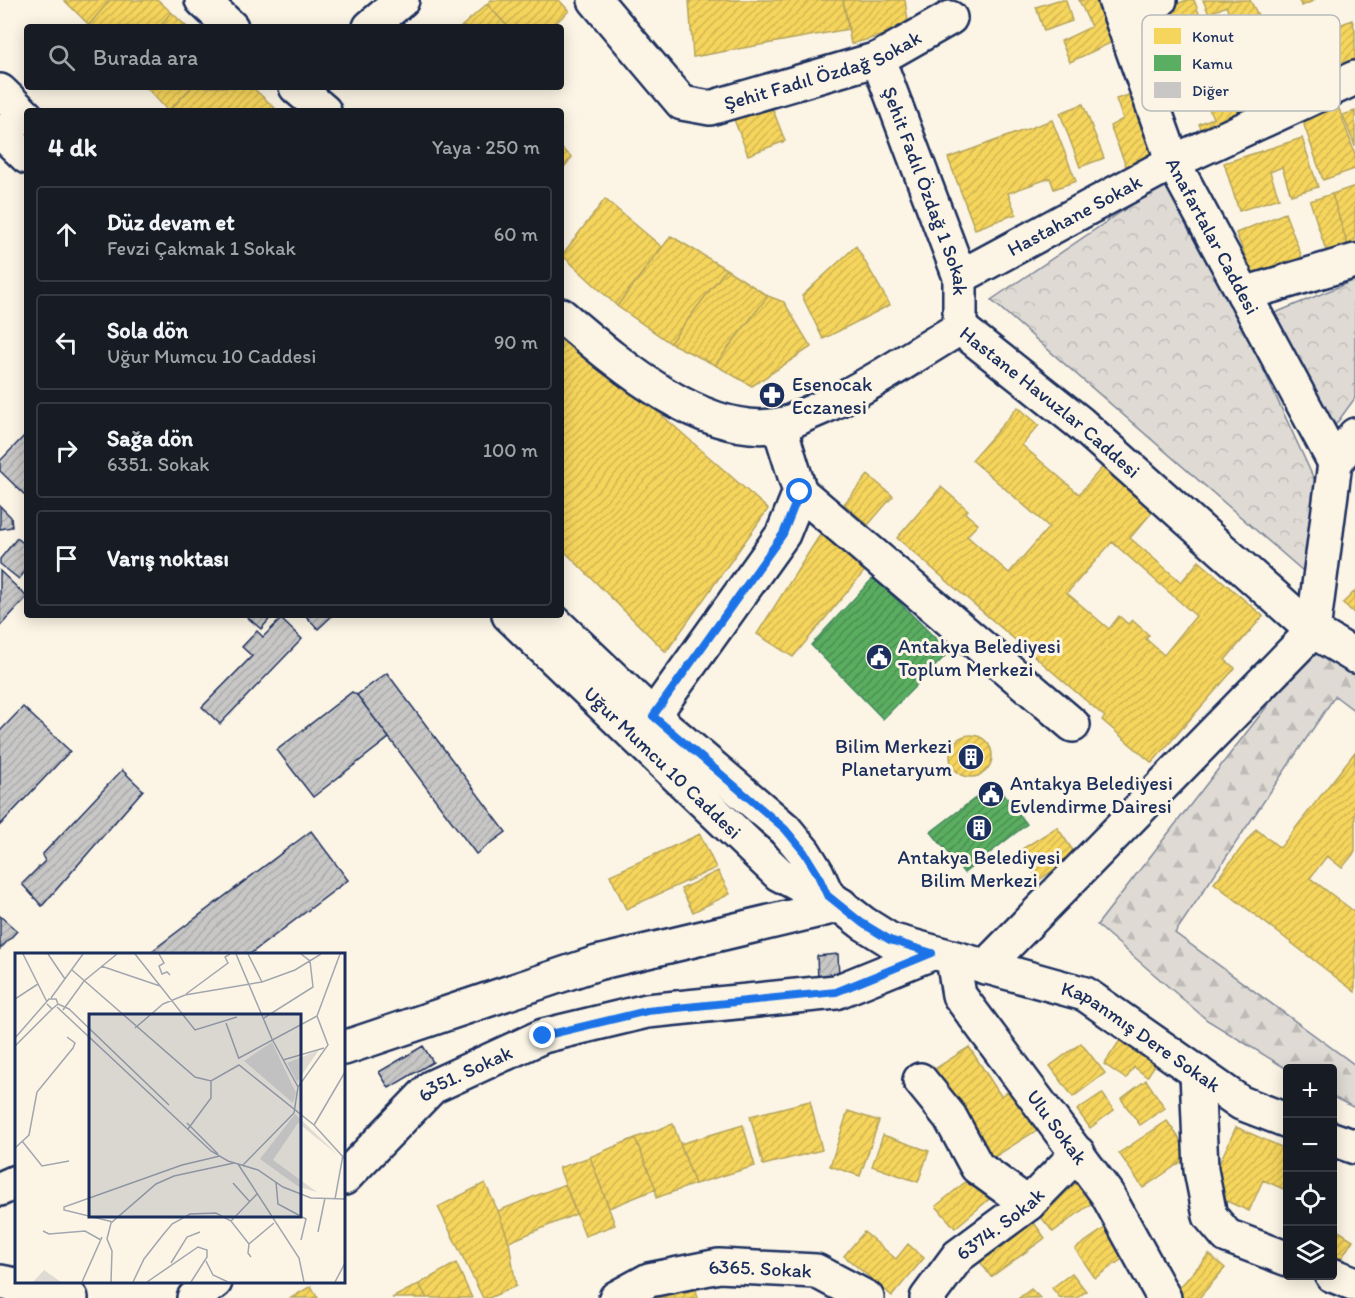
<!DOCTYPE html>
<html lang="tr">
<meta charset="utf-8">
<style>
body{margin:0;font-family:Itim,sans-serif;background:#20242c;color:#f1f3f6}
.controls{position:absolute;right:18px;bottom:18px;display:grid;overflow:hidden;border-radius:6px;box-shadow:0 3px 15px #0003}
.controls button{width:54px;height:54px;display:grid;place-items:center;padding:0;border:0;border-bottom:2px solid #363941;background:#171b24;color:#f1f3f6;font:30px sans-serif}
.stop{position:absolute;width:18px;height:18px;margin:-14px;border:4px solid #1a73e8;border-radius:50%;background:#fff}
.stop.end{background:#1a73e8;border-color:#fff;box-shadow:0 2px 6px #0008}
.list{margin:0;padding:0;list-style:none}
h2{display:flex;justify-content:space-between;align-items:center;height:78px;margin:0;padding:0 24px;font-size:26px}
h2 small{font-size:20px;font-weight:400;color:#9ea1a6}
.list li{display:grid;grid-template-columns:39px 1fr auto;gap:18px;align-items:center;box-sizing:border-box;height:96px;margin:0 12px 12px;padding:0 12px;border:2px solid #363941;border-radius:6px}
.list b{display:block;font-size:22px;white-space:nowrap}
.list p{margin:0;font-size:20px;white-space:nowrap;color:#9ea1a6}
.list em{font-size:20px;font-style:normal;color:#9ea1a6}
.icon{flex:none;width:33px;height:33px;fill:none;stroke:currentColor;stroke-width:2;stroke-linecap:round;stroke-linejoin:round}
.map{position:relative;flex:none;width:1355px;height:1298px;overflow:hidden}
.search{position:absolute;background:#171b24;box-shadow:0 3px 15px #0003;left:24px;top:24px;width:540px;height:66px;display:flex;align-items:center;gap:15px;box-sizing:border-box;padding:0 21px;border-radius:6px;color:#9ea1a6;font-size:22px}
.panel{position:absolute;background:#171b24;box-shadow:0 3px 15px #0003;left:24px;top:108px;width:540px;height:510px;border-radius:6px}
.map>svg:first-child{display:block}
.forest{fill:url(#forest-firs);stroke:#7d8599;stroke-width:1.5}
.park{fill:url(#park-crowns);stroke:#7d8599;stroke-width:1.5}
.homes{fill:url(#homes-hatch);stroke:#b4a35d;stroke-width:1.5;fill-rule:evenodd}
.public{fill:url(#public-hatch);stroke:#478860;stroke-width:1.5}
.building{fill:url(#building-hatch);stroke:#1b2f5e;stroke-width:1.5}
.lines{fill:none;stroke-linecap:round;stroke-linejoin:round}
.minor-casing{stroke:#1b2f5e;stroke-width:38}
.minor{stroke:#fcf5e5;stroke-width:33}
.route{stroke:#1a73e8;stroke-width:8}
.labels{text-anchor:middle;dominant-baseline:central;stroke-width:6;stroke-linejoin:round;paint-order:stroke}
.street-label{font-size:20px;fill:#1b2f5e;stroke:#fcf5e5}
.poi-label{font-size:20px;fill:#1b2f5e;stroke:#fcf5e5;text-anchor:start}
.inset-road{fill:none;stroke:#a2a6af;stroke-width:1.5}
.view{fill:#1b2f5e;fill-opacity:0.15;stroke:#1b2f5e;stroke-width:3}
.inset-edge{fill:none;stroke:#1b2f5e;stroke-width:3}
.key{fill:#fcf5e5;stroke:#b8babc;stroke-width:1.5}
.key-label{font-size:16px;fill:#1b2f5e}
</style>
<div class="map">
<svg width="1355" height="1298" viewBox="0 0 1355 1298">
<defs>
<pattern id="forest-firs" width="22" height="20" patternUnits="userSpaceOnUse" patternTransform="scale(1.5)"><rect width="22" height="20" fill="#dfdbd4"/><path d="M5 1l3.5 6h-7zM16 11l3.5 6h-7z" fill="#bfbcb8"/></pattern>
<pattern id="park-crowns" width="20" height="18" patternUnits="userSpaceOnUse" patternTransform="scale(1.5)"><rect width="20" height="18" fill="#dfdbd4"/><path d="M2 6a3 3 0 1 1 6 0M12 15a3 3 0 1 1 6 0" fill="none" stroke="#bfbcb8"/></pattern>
<pattern id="homes-hatch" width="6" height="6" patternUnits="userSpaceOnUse" patternTransform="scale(1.5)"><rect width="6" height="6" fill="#f6d55c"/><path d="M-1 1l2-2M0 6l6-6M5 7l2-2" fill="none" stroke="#d2b752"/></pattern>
<pattern id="public-hatch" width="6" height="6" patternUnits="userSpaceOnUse" patternTransform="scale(1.5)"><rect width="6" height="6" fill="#5aae61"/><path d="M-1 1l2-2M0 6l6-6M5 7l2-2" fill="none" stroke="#4a8e53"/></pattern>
<pattern id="building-hatch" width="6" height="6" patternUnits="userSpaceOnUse" patternTransform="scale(1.5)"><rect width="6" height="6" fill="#c8c7c6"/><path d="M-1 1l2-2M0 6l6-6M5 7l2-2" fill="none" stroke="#ababac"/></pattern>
</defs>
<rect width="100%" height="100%" fill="#fcf5e5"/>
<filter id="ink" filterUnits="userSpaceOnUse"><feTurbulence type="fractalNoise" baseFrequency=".0167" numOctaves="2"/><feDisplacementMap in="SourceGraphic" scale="12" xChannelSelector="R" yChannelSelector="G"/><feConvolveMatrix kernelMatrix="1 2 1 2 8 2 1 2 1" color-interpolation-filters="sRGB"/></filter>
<g filter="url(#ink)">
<path class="forest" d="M1320,638l35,34v39l-20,-15 -160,237 180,132v43l-22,-11 -1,-29 -45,1 -80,-49 -110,-95z"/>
<path class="park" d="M1174,176l152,329 -23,66 -312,-271z
M1355,280v118l-24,33 -61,-116z"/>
<path class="homes" d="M64,0h46l-21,25z
M110,0h48l13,12 -11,15h-69l-2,-2z
M491,0h68l10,11 -18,16h-43l-21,-23z
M689,0h154l6,29 -156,28z
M843,0h62l4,28 -58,16z
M1058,0h8l6,21 -28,10 -8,-24z
M1079,0h22l18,39 -49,23 -9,-21 30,-14z
M1187,0h7l17,46 -22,8 4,9 -26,9 -11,-26 -18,6 -11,-30z
M1203,0h47l11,21 -25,12 -10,-27 -17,8z
M1298,0h17l-13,6z
M487,4l21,23h-47z
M171,12l16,15h-27z
M1352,20l3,10v42l-34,16 -19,-48z
M1246,33l33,74 -74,31 -6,-14 14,-6 -19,-44 25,-11 -7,-16z
M1191,76l4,12 -27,10 16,43 -13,5 -21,-55z
M146,87h46l-24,24z
M192,87h60l23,21 -3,3h-103z
M1138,92l25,66 -34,15 -19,-47 13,-7 -7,-20z
M770,102l15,39 -37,14 -15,-38z
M1337,103l18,51v15l-32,11 -22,-64z
M1083,104l21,54 -24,9 -20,-54z
M1355,111v35l-12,-31z
M1052,120l24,61 -22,8 -4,-11 -42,15 8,21 -41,15 -27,-71z
M1302,138l16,49 -27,8 -9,-28 -12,5 9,26 -40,13 -15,-48z
M561,148l11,9 -11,14z
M1355,186v66l-5,1 -18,-59z
M1332,194l18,59 -21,7 -19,-59z
M605,199l57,48 -45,59 -55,-51z
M1285,213l20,52 -49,19 -20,-51z
M671,236l55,33 -56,74 -53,-37z
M856,246l34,59 -67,34 -21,-43z
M726,269l42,27 -53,69 -45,-22z
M768,296l16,6 27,45 -59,39 -37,-21z
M561,326l207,183 -102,143 -105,-104z
M1018,407l21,18 -17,20 57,49 26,-30 49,46 -24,28 51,44 18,-21 64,55 -38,44 10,8 -83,95 -50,-43 3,-3 -208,-179 44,-51 27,23 -3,3 13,11 -11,12 42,37 40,-46 -77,-67zM1112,542l84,74 -32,39 -18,-16 3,-4 -17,-15 -4,4 -9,-8 -10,13 -42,-36z
M868,475l25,21 -25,29 -24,-21z
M823,530l49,32 -79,95 -36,-23z
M1355,591v23l-12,-11z
M950 756a21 21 0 1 1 42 0a21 21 0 1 1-42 0Z
M1355,752v100l-13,16 -15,-12 -17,22 45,34v80l-141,-109 42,-54 24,19z
M1057,827l19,28 -37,25 -20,-29z
M700,834l16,34 -90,41 -16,-34z
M718,871l12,23 -37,18 -12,-23z
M1123,1036l34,26 -10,15 -13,-10 -8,12 -22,-15z
M1081,1043l24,30 -32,24 -23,-31z
M969,1047l32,49 18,-11 26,40 -57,36 -58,-89z
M1146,1080l19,28 -25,17 -19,-26z
M1102,1093l12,17 -24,18 -13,-18z
M810,1101l12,49 -59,15 -13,-49z
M848,1111l31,10 -19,55 -30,-10z
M1167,1121l24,34 -48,33 -24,-35z
M673,1124l22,60 -39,14v-9l-21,-51z
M743,1125l12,41 -60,18 -15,-40z
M1236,1127l52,23v41l-25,-11 -14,31 -43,-19z
M883,1135l46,16 -11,31 -46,-16z
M635,1138l21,51 -47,19 -19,-51z
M590,1157l25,68 -30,11 -26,-68z
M1088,1172l17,21 -52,39 -17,-21z
M975,1174l18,22 -38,32 -19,-22z
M485,1183l13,28 11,31 7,44 -27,12h-6l-45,-91z
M565,1184l11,30 -67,28 -11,-31z
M1027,1213l18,25 -54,39 -18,-25z
M1115,1221l20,29 -40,28 -20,-29z
M1332,1227l21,13 -15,24 -6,-4z
M864,1232l32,27 12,-15 16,14 -32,38 -48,-40z
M1209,1254l16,14 -26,30h-18l-6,-5z
M456,1263l16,35h-45l-8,-14z
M1072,1273l14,18 -9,7h-17l-8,-10z
M693,1277l5,21h-70z
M419,1284l8,14h-35z
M311,1286l7,12h-27z
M1031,1289l9,9h-21z"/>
<path class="public" d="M874,577l75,75 -66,67 -72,-74z
M995,783l32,41 -63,49 -33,-41z"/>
<path class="building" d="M27,433v64l-27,-26v-10z
M0,506l11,11 1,10 -12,2z
M17,538l10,8v23l-8,10 -19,-15v-5z
M0,571l27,26 -27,29z
M248,615h25l-12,14 -14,-12z
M305,615h28l-15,14z
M281,619l21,20 -82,85 -18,-17 50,-51 -10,-9 15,-16 6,6z
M387,673l119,159 -30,22 -119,-159z
M352,692l5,3 32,43 -76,59 -36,-47z
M23,707l47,44 -70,74v-94z
M122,770l21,20 -101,116 -20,-22 23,-23 -3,-6z
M311,831l37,49 -98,74h-102z
M0,916l17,15 -17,18z
M838,954l1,24 -21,1 -1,-23z
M423,1046l10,16 -44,26 -10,-16z"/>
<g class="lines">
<defs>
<g id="minor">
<path d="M202,0l29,27"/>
<path id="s1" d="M595,0l87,103 28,5 168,-49 72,-41"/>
<path id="s2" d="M1115,0l58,162 162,301"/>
<path d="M1123,22l37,-22"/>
<path d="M370,27l32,-27"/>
<path id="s3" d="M878,59l82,218v51"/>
<path d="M296,87l28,24"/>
<path d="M0,91l27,26"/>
<path d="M0,131l27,26"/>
<path id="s4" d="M960,277l213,-115 182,-84"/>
<path d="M1244,294l111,-33"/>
<path id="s5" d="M561,315c54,46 142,124 218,110 10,-1 20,-8 30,-12 53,-21 102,-56 151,-85l120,95 233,208 42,25"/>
<path d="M800,492l273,233"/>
<path id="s6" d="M509,615l270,259 28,15 20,6 36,28 27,17 195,54 156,109 47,18"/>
<path d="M547,615l106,101 132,113 19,23 13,21 10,22"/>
<path d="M1313,631l22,-168 20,-28"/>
<path d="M638,731l15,-15 130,-182 17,-42 -21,-67"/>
<path id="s7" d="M953,959l6,36 148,199 57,104"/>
<path d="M985,967l328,-336"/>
<path d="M344,1048l253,-85 244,-58"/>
<path d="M1197,1072l4,98 9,46 17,20 61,23"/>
<path d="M920,1080l30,37 27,50 51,37"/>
<path d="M1332,1139l23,8"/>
<path id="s8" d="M344,1178l88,-91 111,-51 104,-25 189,-19 96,-39"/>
<path d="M0,1189l16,-7"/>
<path d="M1332,1275l23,9"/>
<path d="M0,1282l56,11 15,5"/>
<path d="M194,1298l21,-16"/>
<path id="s9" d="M616,1298l33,-18 70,-14 97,5 51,27"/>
<path id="s10" d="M927,1298l31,-42 70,-52 50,-51"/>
</g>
</defs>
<use href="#minor" class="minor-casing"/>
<use href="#minor" class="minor"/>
</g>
</g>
<g class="lines" filter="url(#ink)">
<path class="route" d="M543,1036l104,-25 189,-19 96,-39 -42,-13 -28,-17 -35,-28 -10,-22 -13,-21 -19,-23 -132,-113 130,-182 17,-42"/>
</g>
<defs>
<symbol id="pharmacy-disc" viewBox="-11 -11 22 22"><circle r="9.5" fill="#1b2f5e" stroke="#fcf5e5"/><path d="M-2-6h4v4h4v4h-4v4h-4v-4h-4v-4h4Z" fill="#fff"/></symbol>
<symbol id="civic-disc" viewBox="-11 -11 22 22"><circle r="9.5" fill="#1b2f5e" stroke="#fcf5e5"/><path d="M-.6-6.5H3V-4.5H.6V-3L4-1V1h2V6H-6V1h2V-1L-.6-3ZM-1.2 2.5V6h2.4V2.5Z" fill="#fff"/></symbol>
<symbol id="building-disc" viewBox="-11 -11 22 22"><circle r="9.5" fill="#1b2f5e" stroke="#fcf5e5"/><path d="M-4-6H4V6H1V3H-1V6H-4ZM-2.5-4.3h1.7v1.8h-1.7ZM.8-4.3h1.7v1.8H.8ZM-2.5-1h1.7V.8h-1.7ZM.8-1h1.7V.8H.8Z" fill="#fff"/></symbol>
</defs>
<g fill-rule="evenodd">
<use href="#pharmacy-disc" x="757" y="380" width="30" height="30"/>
<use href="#civic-disc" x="864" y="642" width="30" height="30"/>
<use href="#building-disc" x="956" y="742" width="30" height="30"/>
<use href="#civic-disc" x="976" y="779" width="30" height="30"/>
<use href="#building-disc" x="964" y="813" width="30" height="30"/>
</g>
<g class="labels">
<g class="street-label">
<text stroke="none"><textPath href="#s1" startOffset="282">Şehit Fadıl Özdağ Sokak</textPath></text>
<text stroke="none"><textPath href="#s3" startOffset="141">Şehit Fadıl Özdağ 1 Sokak</textPath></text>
<text stroke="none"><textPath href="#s4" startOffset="130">Hastahane Sokak</textPath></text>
<text stroke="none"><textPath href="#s2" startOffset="256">Anafartalar Caddesi</textPath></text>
<text stroke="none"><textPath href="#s5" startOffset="574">Hastane Havuzlar Caddesi</textPath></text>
<text stroke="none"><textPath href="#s6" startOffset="213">Uğur Mumcu 10 Caddesi</textPath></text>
<text stroke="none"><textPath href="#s6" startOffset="776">Kapanmış Dere Sokak</textPath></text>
<text stroke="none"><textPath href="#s8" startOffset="162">6351. Sokak</textPath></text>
<text stroke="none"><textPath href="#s7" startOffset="201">Ulu Sokak</textPath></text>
<text stroke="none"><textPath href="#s10" startOffset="105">6374. Sokak</textPath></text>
<text stroke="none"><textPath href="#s9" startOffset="150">6365. Sokak</textPath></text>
</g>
<g class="poi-label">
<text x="792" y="384">Esenocak<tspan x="792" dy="23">Eczanesi</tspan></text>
<text x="898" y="646">Antakya Belediyesi<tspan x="898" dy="23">Toplum Merkezi</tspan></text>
<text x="952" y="746" text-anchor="end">Bilim Merkezi<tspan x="952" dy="23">Planetaryum</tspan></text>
<text x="1010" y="783">Antakya Belediyesi<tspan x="1010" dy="23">Evlendirme Dairesi</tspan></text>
<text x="979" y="857" text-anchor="middle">Antakya Belediyesi<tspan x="979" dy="23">Bilim Merkezi</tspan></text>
</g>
</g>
<g transform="translate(15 953)">
<rect width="330" height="330" fill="#fcf5e5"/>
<path d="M29,317l17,12h-28z" fill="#dfdbd4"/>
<path d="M280,161l43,41 -40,-32 -25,37 44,32 -18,-5 -39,-28z" fill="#dfdbd4"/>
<path d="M257,89l24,51 -3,10 -49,-42zM304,97l-22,32 -10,-19z" fill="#dfdbd4"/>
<path class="inset-road" d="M8,1l24,48M33,1l17,25M120,1l60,76 42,-13M144,1l5,9 -5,3 3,8 5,-2 3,3M221,1l36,85 26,48M233,1l14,28M86,13l59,20M57,17l123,107 16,4 28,-16 75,60 31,34M171,41l42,-31 -3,-6 5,-3M36,45l32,-44M0,46l23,-15M43,51l11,5 100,96M42,54l154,144 17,10 30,9 25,17 28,11 34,1M48,57l21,-29 33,-27M249,65l49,-31 -3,-26 -9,-7M211,70l13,36M120,75l28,-24 22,-9 77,-13 33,-12 26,-16M0,85l34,-39h7l2,5 -6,5 -5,-5M0,93l38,-38M224,105l78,-42M268,107l41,-12M279,160l4,-26 30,-42 -11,-29 23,-62M172,170l31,31M299,172l31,-53M173,176l23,-31v-17M7,188l20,25 27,-5M0,195l14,-13 8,-43 36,-44 2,-5 -8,-6M223,211l61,94 5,24M228,212l51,-52M261,229l2,22 28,15 -5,21M218,230l17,19M320,246l8,-44M216,268l26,-27M98,269l-49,-12v-3l118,-42 38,-9M28,278l6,3 36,-3 16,9M303,279l7,-34M236,304l-3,-4 1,-9 25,-21M191,308l7,14 15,7M156,310l16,-26 13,-5M67,329l20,-45M96,329l1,-31 -5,-12 4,-16 45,-39 18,-8 60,-13M118,329l11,-23 18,-23 10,-12 18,-10 26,-1 15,8 18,23M132,329l51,-35 9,3v7l-16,25M320,329l10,-19"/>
<path class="view" d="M74,61h212v203h-212z"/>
<rect width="330" height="330" class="inset-edge"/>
</g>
<rect x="1142" y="15" width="198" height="96" rx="9" class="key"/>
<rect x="1154" y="28" width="27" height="16" fill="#f6d55c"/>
<rect x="1154" y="55" width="27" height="16" fill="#5aae61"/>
<rect x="1154" y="82" width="27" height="16" fill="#c8c7c6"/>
<g class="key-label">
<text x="1192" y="42">Konut</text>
<text x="1192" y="69">Kamu</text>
<text x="1192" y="96">Diğer</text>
</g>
</svg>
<div class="controls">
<button>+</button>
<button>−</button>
<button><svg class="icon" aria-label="locate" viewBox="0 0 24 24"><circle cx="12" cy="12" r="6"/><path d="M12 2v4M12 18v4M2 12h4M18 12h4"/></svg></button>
<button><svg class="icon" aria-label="layers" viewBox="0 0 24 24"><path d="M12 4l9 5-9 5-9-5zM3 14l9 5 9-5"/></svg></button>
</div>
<div class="stop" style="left:800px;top:492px"></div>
<div class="stop end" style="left:543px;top:1036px"></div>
<div class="search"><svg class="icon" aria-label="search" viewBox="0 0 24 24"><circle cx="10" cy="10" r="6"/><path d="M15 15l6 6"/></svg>Burada ara</div>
<section class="panel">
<h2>4 dk<small>Yaya · 250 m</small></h2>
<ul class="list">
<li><svg class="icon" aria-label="ahead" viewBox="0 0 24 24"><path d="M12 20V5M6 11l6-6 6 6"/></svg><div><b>Düz devam et</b><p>Fevzi Çakmak 1 Sokak</p></div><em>60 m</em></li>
<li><svg class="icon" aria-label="left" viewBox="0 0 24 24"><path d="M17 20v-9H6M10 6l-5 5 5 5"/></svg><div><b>Sola dön</b><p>Uğur Mumcu 10 Caddesi</p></div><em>90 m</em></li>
<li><svg class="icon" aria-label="right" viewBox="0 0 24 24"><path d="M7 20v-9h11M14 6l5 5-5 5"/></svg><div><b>Sağa dön</b><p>6351. Sokak</p></div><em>100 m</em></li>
<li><svg class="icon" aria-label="arrive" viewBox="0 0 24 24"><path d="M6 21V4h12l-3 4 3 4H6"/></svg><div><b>Varış noktası</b></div></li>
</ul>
</section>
</div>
